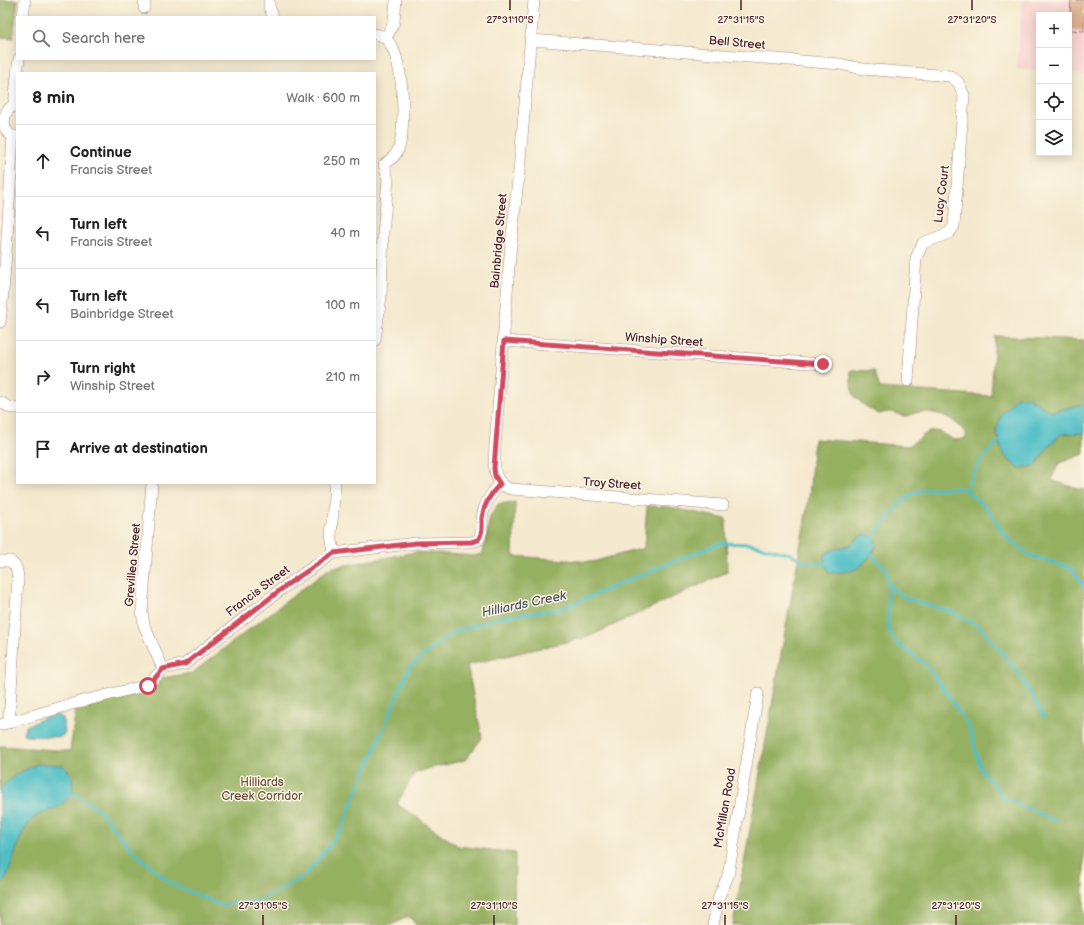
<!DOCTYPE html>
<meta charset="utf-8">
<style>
body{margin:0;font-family:"Balsamiq Sans",sans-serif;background:#f6f6f6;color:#222}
.controls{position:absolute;right:12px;top:12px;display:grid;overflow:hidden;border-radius:0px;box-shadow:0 2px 10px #0003}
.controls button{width:36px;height:36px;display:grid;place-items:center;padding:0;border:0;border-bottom:1px solid #e0e0e0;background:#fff;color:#222;font:20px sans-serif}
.stop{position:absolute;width:12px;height:12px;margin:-9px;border:3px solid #d1495b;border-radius:50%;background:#fff}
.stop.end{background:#d1495b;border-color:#fff;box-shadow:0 1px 4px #0008}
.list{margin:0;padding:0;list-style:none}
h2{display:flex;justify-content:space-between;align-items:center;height:52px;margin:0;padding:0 16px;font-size:17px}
h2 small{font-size:13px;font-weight:400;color:#767676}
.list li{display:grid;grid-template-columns:26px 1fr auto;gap:12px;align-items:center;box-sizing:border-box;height:72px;padding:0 16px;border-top:1px solid #e0e0e0}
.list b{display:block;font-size:15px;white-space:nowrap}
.list p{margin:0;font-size:13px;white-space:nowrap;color:#767676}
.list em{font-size:13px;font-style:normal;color:#767676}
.icon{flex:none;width:22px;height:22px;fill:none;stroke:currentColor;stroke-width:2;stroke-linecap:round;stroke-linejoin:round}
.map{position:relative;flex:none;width:1084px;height:925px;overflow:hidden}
.search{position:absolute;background:#fff;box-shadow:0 2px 10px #0003;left:16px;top:16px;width:360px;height:44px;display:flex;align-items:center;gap:10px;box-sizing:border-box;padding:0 14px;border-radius:0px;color:#767676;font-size:15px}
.panel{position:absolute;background:#fff;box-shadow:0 2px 10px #0003;left:16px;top:72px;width:360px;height:412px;border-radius:0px}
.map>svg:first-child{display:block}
.built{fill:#f7d0ce}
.forest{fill:#96b062;stroke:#706846;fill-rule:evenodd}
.water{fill:#50bfc6;stroke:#4d6f78}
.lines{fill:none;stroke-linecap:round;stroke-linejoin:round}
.stream{stroke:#50bfc6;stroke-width:3}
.building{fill:#d9ac8a}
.minor-casing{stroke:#9f847c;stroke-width:12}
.minor{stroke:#fff;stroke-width:11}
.route{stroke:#d1495b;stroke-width:5}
.ticks{fill:none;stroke:#4a1f2b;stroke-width:1.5}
.labels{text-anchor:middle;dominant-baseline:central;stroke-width:3;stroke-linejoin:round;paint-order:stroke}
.street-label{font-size:12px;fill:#4a1f2b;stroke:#fcf5e5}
.park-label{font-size:12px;fill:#6c5340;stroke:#fcf5e5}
.water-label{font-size:13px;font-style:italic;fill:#4c5761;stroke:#fcf5e5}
.ticks-label{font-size:10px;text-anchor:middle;fill:#4a1f2b;stroke:#fcf5e5;stroke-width:3;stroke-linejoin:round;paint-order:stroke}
</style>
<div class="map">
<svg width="1084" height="925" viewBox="0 0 1084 925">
<rect width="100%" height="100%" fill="#fcf5e5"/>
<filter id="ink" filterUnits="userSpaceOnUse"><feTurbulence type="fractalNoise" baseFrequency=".025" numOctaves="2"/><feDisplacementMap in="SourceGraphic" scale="8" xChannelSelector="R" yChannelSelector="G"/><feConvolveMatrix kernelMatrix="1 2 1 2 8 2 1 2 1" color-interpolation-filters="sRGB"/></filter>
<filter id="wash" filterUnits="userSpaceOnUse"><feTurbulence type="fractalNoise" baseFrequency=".012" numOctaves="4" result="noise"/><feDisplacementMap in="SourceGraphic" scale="16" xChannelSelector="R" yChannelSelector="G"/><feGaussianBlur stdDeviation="0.9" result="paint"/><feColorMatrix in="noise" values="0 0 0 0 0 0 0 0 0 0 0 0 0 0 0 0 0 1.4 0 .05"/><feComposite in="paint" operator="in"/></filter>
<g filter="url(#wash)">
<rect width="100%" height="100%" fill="#f4e9ce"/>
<path class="built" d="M1022,0h62v75l-15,-2v-58h-30v56l-22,-2z"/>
<path class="forest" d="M0,0h18l-5,38 -13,-1z
M995,336l89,4v64l-33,8 -23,-15 -32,34 7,23 32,12 11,-16 15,-16 23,-1v21l-25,9 -8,17 27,9h6v436h-351l76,-428 5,-58 95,7c3,-4 7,-4 10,-7 12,-12 22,-9 34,1l11,-1 3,-4c-13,-17 -25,-23 -47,-23 -5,0 -10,4 -15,4 -14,-2 -8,-7 -26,-2 -23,-13 -30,-17 -28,-44l23,1 6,17 111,8zM862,535l13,5 1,8 -9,12 -35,-10 18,-5z
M515,502l-2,54 79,6 52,-14 3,-42 22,1 57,12 1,53 -139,65 -121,28 15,73 -17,22 -50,12 -18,32 61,42 57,7 -1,72h-98l-7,-9 -17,9h-392v-179l70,5 6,-43 72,-17 15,-13 29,-5 138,-105 86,-16 59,4 8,-3 7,-36 8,-13z"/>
<path class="water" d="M1017,397h11l23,15 33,-8v29l-23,1 -15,16 -11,16 -17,2 -15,-14 -7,-23 5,-16z
M862,535c3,0 7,0 10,1 12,6 -7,28 -14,32 -9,5 -19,4 -28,5l-5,-8 -1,-10 8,-5 18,-5z
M58,715l5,3 2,15 -4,4 -34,-1 -4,-3 3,-7 18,-8z
M37,764l25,1 10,10 1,18c-4,4 -8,9 -13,13 -10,6 -22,6 -30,16 -15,18 -17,51 -30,64v-97l14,-13z"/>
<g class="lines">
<path class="stream" d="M966,490l12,-26 21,-23
M870,540l30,-37 15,-11 15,-3 27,-1 9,2 25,23 13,22 25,20 42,13 13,19
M869,552l17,17 2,14 9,9 8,6 47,14 28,15 38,45 26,45
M888,583v44l3,9 7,8 27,20 21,28 23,35 12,42 23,29 52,23
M70,793h3l25,16 35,42 37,32 50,22 40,-4 47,-27 34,-44 68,-162 42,-35 50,-16 60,-8 109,-46 52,-20 27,1 42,10 14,8 23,2"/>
</g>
<g id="blocks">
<path class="building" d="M1071,0h13v31l-15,-1z"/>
</g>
</g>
<g filter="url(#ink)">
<use href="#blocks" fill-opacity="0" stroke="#9f847c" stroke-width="1"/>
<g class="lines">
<defs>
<path id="minor" d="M269,0v6l4,11
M534,0l-15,171 -9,84 -15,191c-1,17 -4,37 16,43l212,16
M144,8l1,-8
M23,17l2,-17
M375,34c3,1 9,2 11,5 18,16 21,88 12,111 -2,6 -9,11 -14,15l4,15 -5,53 -2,64 -6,43
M386,38l8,-16 2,-22
M531,40l309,24 23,5 87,7 8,6 6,13 -10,131 -5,7 -26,10 -7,15 -8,123
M17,73l2,-14
M14,106l3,-30
M17,106c-17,-1 -17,32 0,30
M0,322c7,-61 9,-124 13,-186
M504,341l319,23
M0,402l11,6h6
M152,483l-10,129 2,13 19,44
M334,553l-3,-18 4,-52
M0,561h10l6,6 2,10 -9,146
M0,725l79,-23 69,-17 15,-16 22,-5 103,-80 46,-31 82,-10 55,-1 7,-2c5,-7 4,-14 4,-22 2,-14 9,-25 18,-34
M713,925l6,-29 9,-20 30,-183"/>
</defs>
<use href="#minor" class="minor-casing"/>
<use href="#minor" class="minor"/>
</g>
</g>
<g class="lines" filter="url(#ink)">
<path class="route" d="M148,686l15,-17 22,-5 103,-80 46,-31 82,-10 55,-1 7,-2c5,-7 4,-14 4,-22 2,-14 9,-25 18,-34l-5,-8 -1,-8 10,-127 319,23"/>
</g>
<path class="ticks" d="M510,10v-10M741,10v-10M972,10v-10M263,925v-10M494,925v-10M725,925v-10M956,925v-10"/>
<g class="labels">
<g class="street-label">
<text transform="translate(737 43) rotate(5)">Bell Street</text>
<text transform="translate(942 194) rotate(-83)">Lucy Court</text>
<text transform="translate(499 241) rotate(-85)">Bainbridge Street</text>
<text transform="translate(664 340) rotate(4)">Winship Street</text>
<text transform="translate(612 484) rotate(4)">Troy Street</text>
<text transform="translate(133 565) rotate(-85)">Grevillea Street</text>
<text transform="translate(258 591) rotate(-37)">Francis Street</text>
<text transform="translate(725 808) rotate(-80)">McMillan Road</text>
</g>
<g class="park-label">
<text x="262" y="782">Hilliards<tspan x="262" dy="14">Creek Corridor</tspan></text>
</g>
<g class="water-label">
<text transform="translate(524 604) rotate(-12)">Hilliards Creek</text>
</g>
</g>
<g class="ticks-label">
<text x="510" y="23">27°31'10"S</text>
<text x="741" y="23">27°31'15"S</text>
<text x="972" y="23">27°31'20"S</text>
<text x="263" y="909">27°31'05"S</text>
<text x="494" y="909">27°31'10"S</text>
<text x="725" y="909">27°31'15"S</text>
<text x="956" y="909">27°31'20"S</text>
</g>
</svg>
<div class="controls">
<button>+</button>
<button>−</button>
<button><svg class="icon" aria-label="locate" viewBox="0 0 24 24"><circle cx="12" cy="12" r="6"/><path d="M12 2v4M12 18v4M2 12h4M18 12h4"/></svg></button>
<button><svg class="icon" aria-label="layers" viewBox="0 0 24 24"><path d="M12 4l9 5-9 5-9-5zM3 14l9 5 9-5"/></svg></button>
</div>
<div class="stop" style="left:148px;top:686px"></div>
<div class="stop end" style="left:823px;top:364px"></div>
<div class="search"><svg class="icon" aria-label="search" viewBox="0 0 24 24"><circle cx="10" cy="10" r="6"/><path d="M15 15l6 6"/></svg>Search here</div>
<section class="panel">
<h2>8 min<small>Walk · 600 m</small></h2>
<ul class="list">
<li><svg class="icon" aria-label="ahead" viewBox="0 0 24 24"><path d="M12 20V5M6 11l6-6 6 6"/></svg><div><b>Continue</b><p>Francis Street</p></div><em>250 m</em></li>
<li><svg class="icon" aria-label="left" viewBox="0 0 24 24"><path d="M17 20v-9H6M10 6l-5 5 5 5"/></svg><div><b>Turn left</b><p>Francis Street</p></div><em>40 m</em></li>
<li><svg class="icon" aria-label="left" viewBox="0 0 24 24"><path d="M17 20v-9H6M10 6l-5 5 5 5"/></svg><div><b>Turn left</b><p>Bainbridge Street</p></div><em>100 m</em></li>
<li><svg class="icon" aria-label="right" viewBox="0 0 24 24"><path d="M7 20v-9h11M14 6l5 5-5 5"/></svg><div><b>Turn right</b><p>Winship Street</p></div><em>210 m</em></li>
<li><svg class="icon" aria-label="arrive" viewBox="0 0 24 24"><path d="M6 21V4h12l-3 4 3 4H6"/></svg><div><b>Arrive at destination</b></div></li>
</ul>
</section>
</div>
